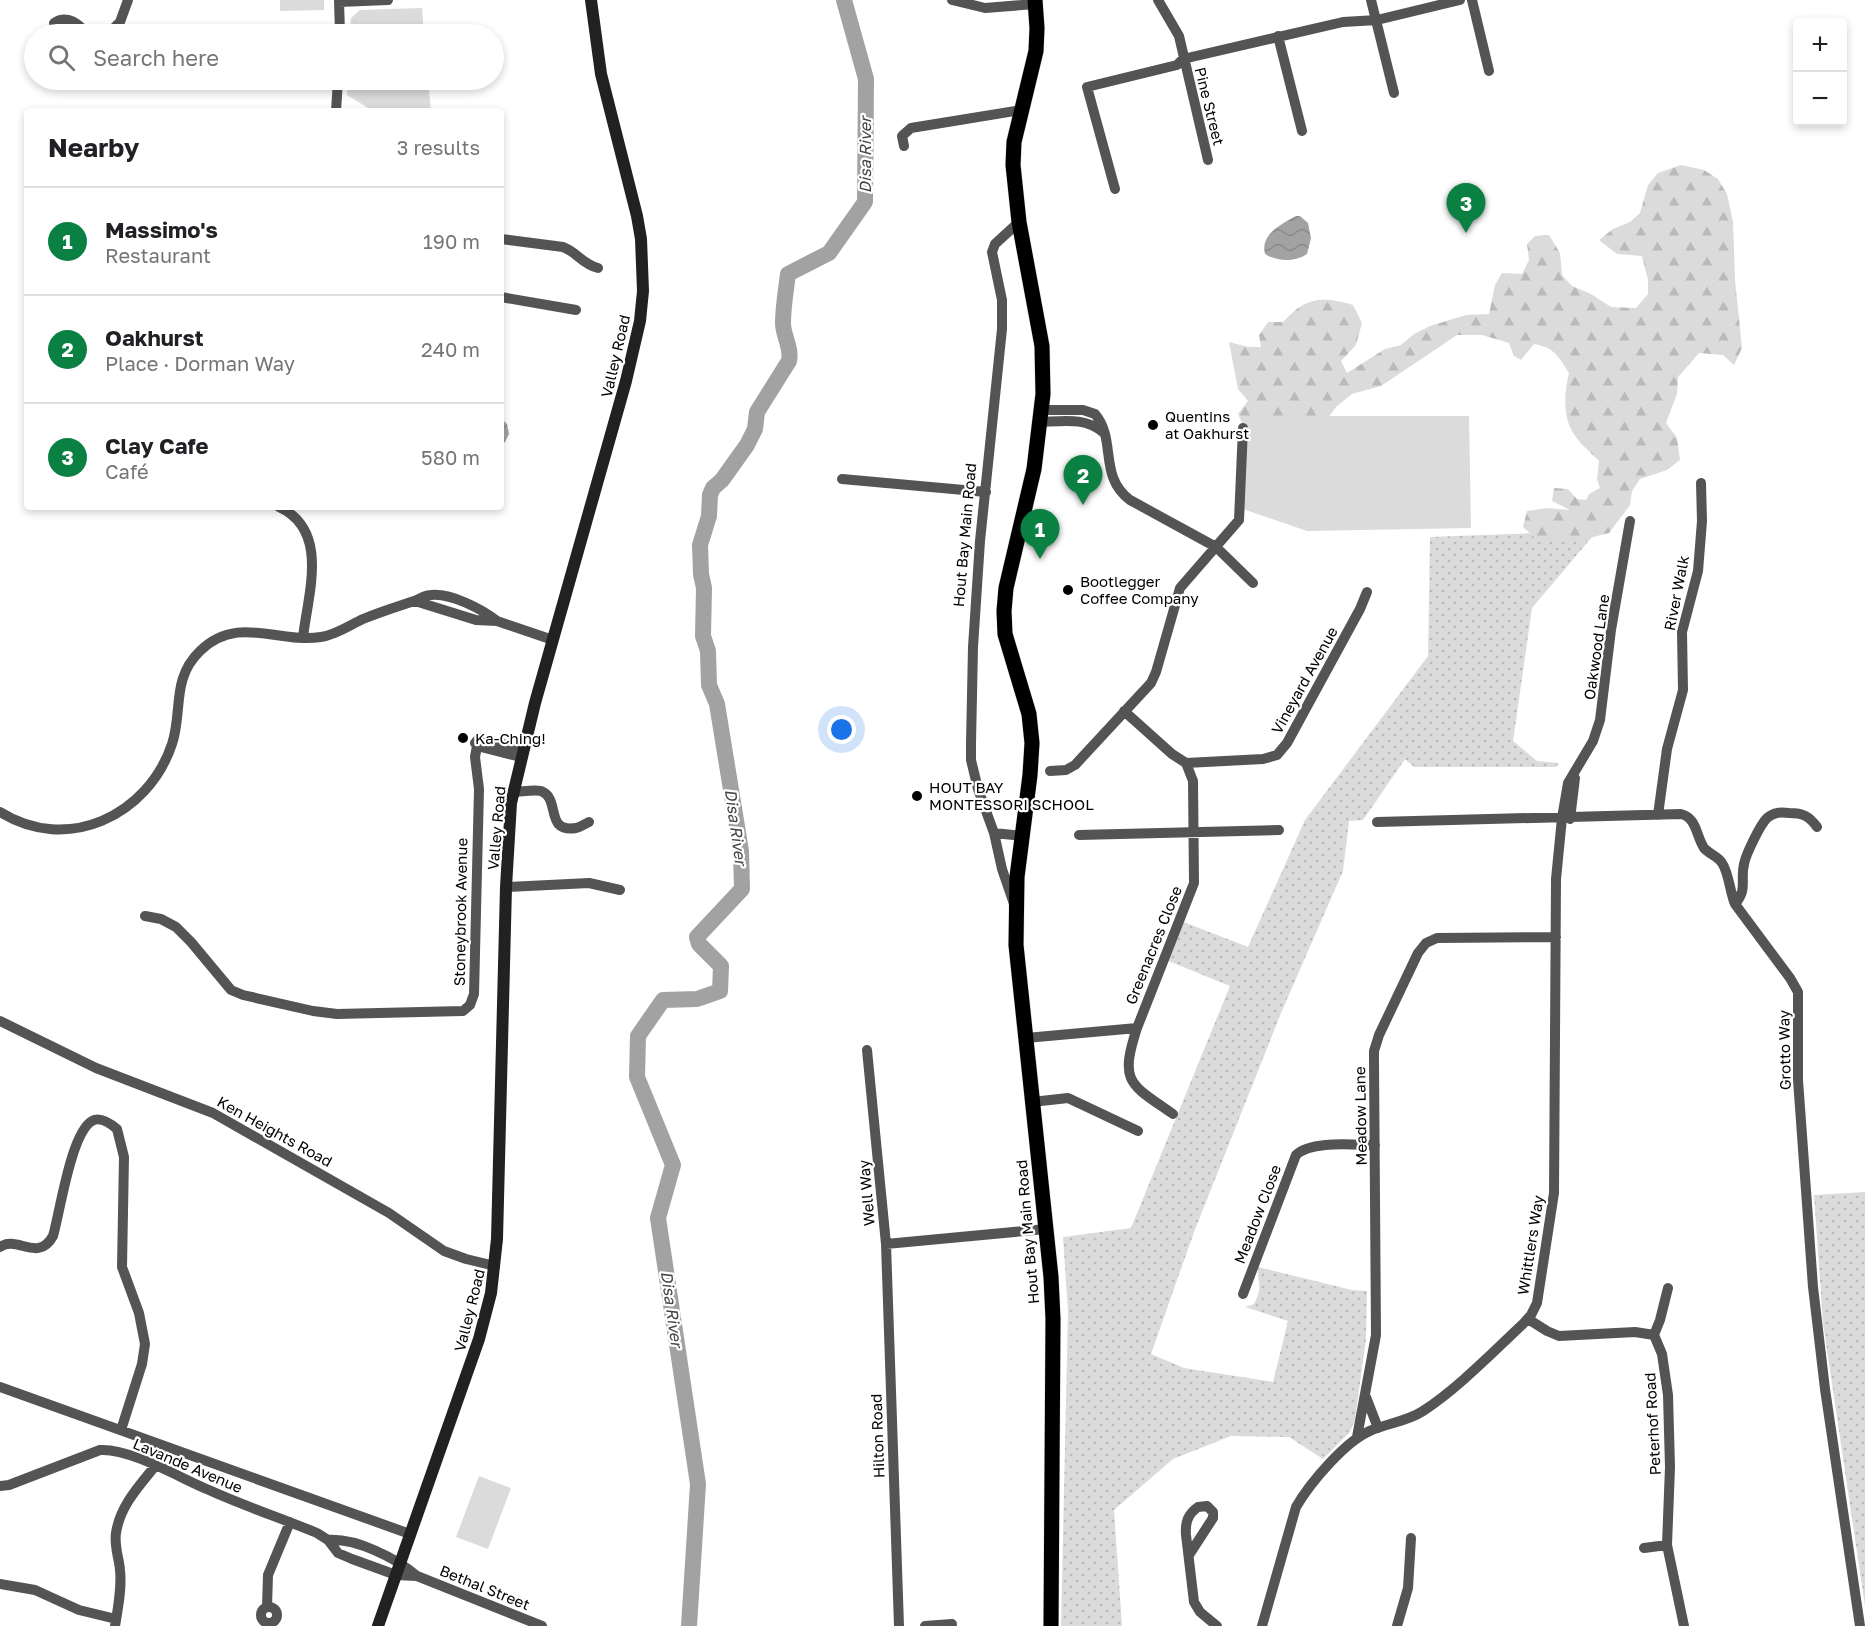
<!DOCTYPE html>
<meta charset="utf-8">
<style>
body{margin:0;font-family:"Golos Text",sans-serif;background:#f2f2f2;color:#202124}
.controls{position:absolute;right:18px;top:18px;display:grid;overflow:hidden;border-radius:6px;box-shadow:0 3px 9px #0003}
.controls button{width:54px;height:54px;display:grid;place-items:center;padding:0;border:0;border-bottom:2px solid #e0e0e0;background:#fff;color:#202124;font:30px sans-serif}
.you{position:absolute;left:842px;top:730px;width:21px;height:21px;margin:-15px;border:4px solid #fff;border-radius:50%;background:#1a73e8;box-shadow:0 0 0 9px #1a73e833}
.badge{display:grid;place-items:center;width:39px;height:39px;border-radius:50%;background:#0b8043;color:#fff;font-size:20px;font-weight:700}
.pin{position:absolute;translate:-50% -50px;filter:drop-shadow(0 2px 3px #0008)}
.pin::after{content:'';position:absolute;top:32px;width:21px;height:18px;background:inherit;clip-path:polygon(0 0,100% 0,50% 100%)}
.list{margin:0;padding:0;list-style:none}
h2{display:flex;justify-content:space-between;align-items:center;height:78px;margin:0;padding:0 24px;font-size:26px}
h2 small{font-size:20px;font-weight:400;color:#757577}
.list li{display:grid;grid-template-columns:39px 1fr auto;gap:18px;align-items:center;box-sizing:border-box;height:108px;padding:0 24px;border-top:2px solid #e0e0e0}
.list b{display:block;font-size:22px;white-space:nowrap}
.list p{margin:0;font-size:20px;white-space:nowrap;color:#757577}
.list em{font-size:20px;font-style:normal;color:#757577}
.icon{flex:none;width:33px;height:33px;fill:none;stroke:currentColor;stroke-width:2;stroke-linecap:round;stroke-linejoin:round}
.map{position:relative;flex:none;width:1865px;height:1626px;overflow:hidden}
.search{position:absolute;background:#fff;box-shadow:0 3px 9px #0003;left:24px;top:24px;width:480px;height:66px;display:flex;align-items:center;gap:15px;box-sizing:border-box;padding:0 21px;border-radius:33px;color:#757577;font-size:22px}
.panel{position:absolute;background:#fff;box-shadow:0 3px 9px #0003;left:24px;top:108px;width:480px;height:402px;border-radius:6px}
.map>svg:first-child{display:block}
.grass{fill:url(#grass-dots)}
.forest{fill:url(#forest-firs)}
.garden{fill:#dbdbdb}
.water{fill:url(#water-waves)}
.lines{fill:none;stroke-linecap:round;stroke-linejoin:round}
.river{stroke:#a2a2a2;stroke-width:16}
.primary-casing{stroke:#dbdbdb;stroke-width:16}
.street{stroke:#545454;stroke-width:10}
.secondary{stroke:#212121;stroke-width:12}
.primary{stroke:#000;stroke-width:15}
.poi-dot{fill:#000;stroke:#fff;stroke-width:2}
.labels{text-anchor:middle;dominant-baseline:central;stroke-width:4.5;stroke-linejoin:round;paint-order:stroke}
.street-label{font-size:15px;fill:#000;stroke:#fff}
.poi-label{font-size:15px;fill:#000;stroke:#fff;text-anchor:start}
.water-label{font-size:16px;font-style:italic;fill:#434343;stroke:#fff}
</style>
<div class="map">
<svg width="1865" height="1626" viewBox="0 0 1865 1626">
<defs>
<pattern id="grass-dots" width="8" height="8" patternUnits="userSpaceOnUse" patternTransform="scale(1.5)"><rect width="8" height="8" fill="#dbdbdb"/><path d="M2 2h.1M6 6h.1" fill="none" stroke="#bababa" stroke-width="1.8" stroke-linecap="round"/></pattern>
<pattern id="forest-firs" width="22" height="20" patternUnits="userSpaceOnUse" patternTransform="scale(1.5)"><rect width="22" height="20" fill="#dbdbdb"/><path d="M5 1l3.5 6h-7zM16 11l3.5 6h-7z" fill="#bababa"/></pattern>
<pattern id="water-waves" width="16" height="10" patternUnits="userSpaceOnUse" patternTransform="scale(1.5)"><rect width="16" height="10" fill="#a2a2a2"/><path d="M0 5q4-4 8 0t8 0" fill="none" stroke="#8a8a8a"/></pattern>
</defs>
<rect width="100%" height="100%" fill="#fff"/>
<path class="grass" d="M1597,531l-65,77 -19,133 24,20 22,2 -3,4h-142l-9,-8 -42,61 -14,1 -6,50 -62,142 -87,219 -43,122 33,14 89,14 15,-61 -43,-14 9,-3c10,-20 3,-19 4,-37l94,23 15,1 -1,48 -11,80 -5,13 -27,27 -34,-22 -58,-1 -58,23 -59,51 8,116h-61l7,-315 -5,-74 68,-9 99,-242 -64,-26 15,-39 67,26 57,-127 123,-164 2,-119z
M1865,1192v414l-42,-283 -9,-128z"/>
<path class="forest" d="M1681,165l23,5 14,9 9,15 6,28 2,58 7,68 -8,17 -11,-10 -24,-2 -21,24 -1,17 -11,29 11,15 3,22 -13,10 -27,9 -8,12 -2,14 -21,28 -24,6 -48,1 -14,-13 4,-16 20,-3 23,2 -18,-9 2,-13 14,1 9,10 9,1 3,-6 11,-6 -3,-9 2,-18c-7,-8 -17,-15 -23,-24 -14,-18 -12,-43 -7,-64 -11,-17 -14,-25 -35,-29l-13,16 -7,-4 -5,-13 -27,-8h-25l-76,51 -29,8 -15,12 -18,23 -72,5 -9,-20 10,-13 -10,-12 -9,-47 19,5h13l-2,-12 9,-13h15c23,-25 38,-26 70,-17l9,18 -6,22 -15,16 6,12 38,-24 16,-4 13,-11 16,-8 36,-11 23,-1 6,-29 7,-12 20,1 7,-14 -2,-16 8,-8 14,-1 11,18 2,22 10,11 19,8 20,13 25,1 12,-14v-14l-6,-24 -25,-2 -18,-14 14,-11 17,-7 10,-9 8,-28 10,-12z"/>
<path class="garden" d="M280,0h44v10l-44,1z
M422,8l2,26h-75l2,-16 9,-8z
M348,80h80l3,31h-58l-26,-16z
M1243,416h226l2,112 -164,3 -67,-23z
M479,1476l32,12 -23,61 -32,-12z"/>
<path class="water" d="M1296,216h4l8,7 3,15 -4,16c-12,8 -29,8 -42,0 -5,-19 16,-30 31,-38z
M501,418l6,6 2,10 -4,8 -4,2z"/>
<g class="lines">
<path class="river" d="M689,1626l9,-142 -40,-266 15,-53 -36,-88 1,-41 25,-36 34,-1 23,-8 1,-25 -22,-22 -2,-7 45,-48 -1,-38 -24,-147 -8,-19 -1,-34 -5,-15 1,-48 -3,-14 -1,-29 9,-29 1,-21 3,-7 9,-8 25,-35 8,-16 2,-17 32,-51c3,-13 -6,-25 -6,-38 0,-16 3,-33 5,-49l41,-21 36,-51 1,-123 -22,-79"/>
<defs>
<path id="primary" d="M1035,0l2,28 -1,23 -22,91 -1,23 6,57 23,124 1,48 -9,75 -28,119 -2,23 1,23 24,80 3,29 -2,32 -13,102 -1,68 35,332 2,42 -2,307"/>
</defs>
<use href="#primary" class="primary-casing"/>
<path class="street" d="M339,0l1,34
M952,0l33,8 50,-4
M1158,0l21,36 29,124
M1371,0l23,93
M1472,0l17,71
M339,2l49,-2
M54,23c13,-9 25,1 33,11
M108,34l12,-12 8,-22
M1278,36l24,95
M336,111l2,-31
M904,146l-2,-10 9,-8 110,-18
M1115,189l-28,-102 90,-22 6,-6 160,-37 34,-2 83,-20
M1019,222l-24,22 -3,8 10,48v29l-22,212 -7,106 -2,96v17l7,29 16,44 28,3
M501,239l62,8c14,5 19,17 35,21
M501,297l75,13
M1042,410h41l12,4c22,26 3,62 35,86l86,47 37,36
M1041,422c23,-1 45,-5 63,11
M842,479l144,13
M279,507c51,23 29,87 24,130
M415,601l61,19 21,1 56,19
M1124,711l48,43 14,9 77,-4 14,-4 10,-12 73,-134 7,-17
M477,746l44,11
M1050,771l16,-1 9,-5 76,-82 5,-11 24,-84 59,-68 4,-92
M513,792c8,0 20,-3 28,-1 20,7 3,42 35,37 4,-1 9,-4 13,-6
M0,812c67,42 148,4 172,-68 11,-33 -1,-65 28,-93 38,-37 78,-7 121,-14 15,-2 29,-12 42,-18 17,-7 33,-12 51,-18 6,-2 10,-6 17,-6 20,-2 51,14 66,26
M1658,815l9,-66 16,-59 -1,-58 16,-61 4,-50 -1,-38
M1570,819l5,-41
M1377,822l304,-8c16,4 15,22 23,34 5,6 14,8 18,15 7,10 8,30 13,41l55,74 8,14v88l15,207 12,102 35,237
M994,833l8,36 12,35
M1079,835l200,-5
M506,887l83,-4 31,7
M1735,904c13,-15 5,-23 9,-40 2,-10 16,-39 23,-46 7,-6 14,-6 22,-5 14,0 20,3 28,14
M145,916l16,3 15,8 15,15 40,48 12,5 70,16 24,3 126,-3 7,-6 4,-11 5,-205 -4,-32 2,-11 -2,-3 4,-5 44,11
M0,1021l96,47 117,45 176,100 55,38 22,8 29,7
M1137,1028c-18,55 -7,56 36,86
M1026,1038l111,-10 57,-145 -1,-102 -7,-18
M867,1050l19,194 13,382
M1032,1102l36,-4 70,33
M886,1244l160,-15
M0,1247c17,-12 38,16 53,-11 7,-24 18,-103 39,-115 8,-5 19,3 25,8l7,28 -2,110 17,46 6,31 -3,20 -21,66
M1243,1294l53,-139c15,-15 59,-10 79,-10
M1528,1319l19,12 12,5 76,-4 19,3
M1654,1335l8,19 6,41 2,72 -3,78 17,81
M1654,1335l6,-15 8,-32
M0,1387l410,147
M1366,1397l12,31
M1357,1437l19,-102 -2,-273v-11l5,-16 39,-82 8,-10 11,-5 119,-1
M0,1486l9,-1 91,-35c30,-2 80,28 109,40 35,16 72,28 108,43l11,7 10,13 14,6 44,16 21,1
M328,1540c28,-2 68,18 89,36l125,50
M1644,1548l23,-3
M1189,1555l24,-37v-6l-6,-6 -9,1c-10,7 -13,15 -12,28l8,67 6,10 17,14
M0,1584l35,6 44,20 37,9
M267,1607l1,-32 22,-53
M261 1615a8 8 0 1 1 16 0a8 8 0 1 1-16 0Z
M115,1626c3,-18 7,-38 5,-56 -1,-12 -6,-24 -4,-37 4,-27 23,-47 40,-68
M925,1626l27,-2
M1262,1626l34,-119c14,-24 50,-67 76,-77 17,-7 36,-9 51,-19 34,-22 70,-59 100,-87l8,-9 6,-12 17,-110 2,-314 6,-61 6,-35 25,-42 7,-21 11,-90 19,-109
M1397,1626l11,-38 3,-50"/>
<path class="secondary" d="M378,1626l101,-287 12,-46 6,-54 9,-352 5,-84 24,-100 91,-322 14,-60 3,-30 -2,-52 -4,-23 -36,-142 -10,-74"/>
<use href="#primary" class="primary"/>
</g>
<g class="poi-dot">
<circle cx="1153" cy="425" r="6"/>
<circle cx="1068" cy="590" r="6"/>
<circle cx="463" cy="738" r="6"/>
<circle cx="917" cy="796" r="6"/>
</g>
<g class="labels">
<g class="street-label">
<text transform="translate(1210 106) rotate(76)">Pine Street</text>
<text transform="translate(615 356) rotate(-77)">Valley Road</text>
<text transform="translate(964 535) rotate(-85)">Hout Bay Main Road</text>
<text transform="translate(1676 593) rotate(-79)">River Walk</text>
<text transform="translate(1596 647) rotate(-82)">Oakwood Lane</text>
<text transform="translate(1304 680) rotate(-61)">Vineyard Avenue</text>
<text transform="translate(496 828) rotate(-85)">Valley Road</text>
<text transform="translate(460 912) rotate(-89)">Stoneybrook Avenue</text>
<text transform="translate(1153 945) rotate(-68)">Greenacres Close</text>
<text transform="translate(1784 1050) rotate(-91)">Grotto Way</text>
<text transform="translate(1360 1116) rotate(-91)">Meadow Lane</text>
<text transform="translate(275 1131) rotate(29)">Ken Heights Road</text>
<text transform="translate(866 1193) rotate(-95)">Well Way</text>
<text transform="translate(1257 1214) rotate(-69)">Meadow Close</text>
<text transform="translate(1027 1232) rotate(-95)">Hout Bay Main Road</text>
<text transform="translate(1530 1245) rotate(-81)">Whittlers Way</text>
<text transform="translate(469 1310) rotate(-76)">Valley Road</text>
<text transform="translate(1652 1424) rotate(-93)">Peterhof Road</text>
<text transform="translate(877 1436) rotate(-92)">Hilton Road</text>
<text transform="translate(188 1465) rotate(23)">Lavande Avenue</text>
<text transform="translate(485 1587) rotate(22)">Bethal Street</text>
</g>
<g class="poi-label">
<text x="1165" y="416">Quentins<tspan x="1165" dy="17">at Oakhurst</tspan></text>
<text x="1080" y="581">Bootlegger<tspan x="1080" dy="17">Coffee Company</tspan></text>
<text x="475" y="738">Ka-Ching!</text>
<text x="929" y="787">HOUT BAY<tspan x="929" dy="17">MONTESSORI SCHOOL</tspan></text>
</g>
<g class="water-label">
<text transform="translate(865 155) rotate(-90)">Disa River</text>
<text transform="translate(736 827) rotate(82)">Disa River</text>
<text transform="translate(672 1309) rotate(82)">Disa River</text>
</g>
</g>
</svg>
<div class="controls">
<button>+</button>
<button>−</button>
</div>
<div class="you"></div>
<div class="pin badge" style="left:1040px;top:559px">1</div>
<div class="pin badge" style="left:1083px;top:505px">2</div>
<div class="pin badge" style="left:1466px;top:233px">3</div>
<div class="search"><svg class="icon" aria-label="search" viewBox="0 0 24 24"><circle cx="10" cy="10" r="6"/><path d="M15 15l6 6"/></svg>Search here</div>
<section class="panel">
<h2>Nearby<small>3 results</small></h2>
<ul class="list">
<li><span class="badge">1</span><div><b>Massimo's</b><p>Restaurant</p></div><em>190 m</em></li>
<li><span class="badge">2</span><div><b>Oakhurst</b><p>Place · Dorman Way</p></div><em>240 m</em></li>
<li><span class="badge">3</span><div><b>Clay Cafe</b><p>Café</p></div><em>580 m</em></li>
</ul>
</section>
</div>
